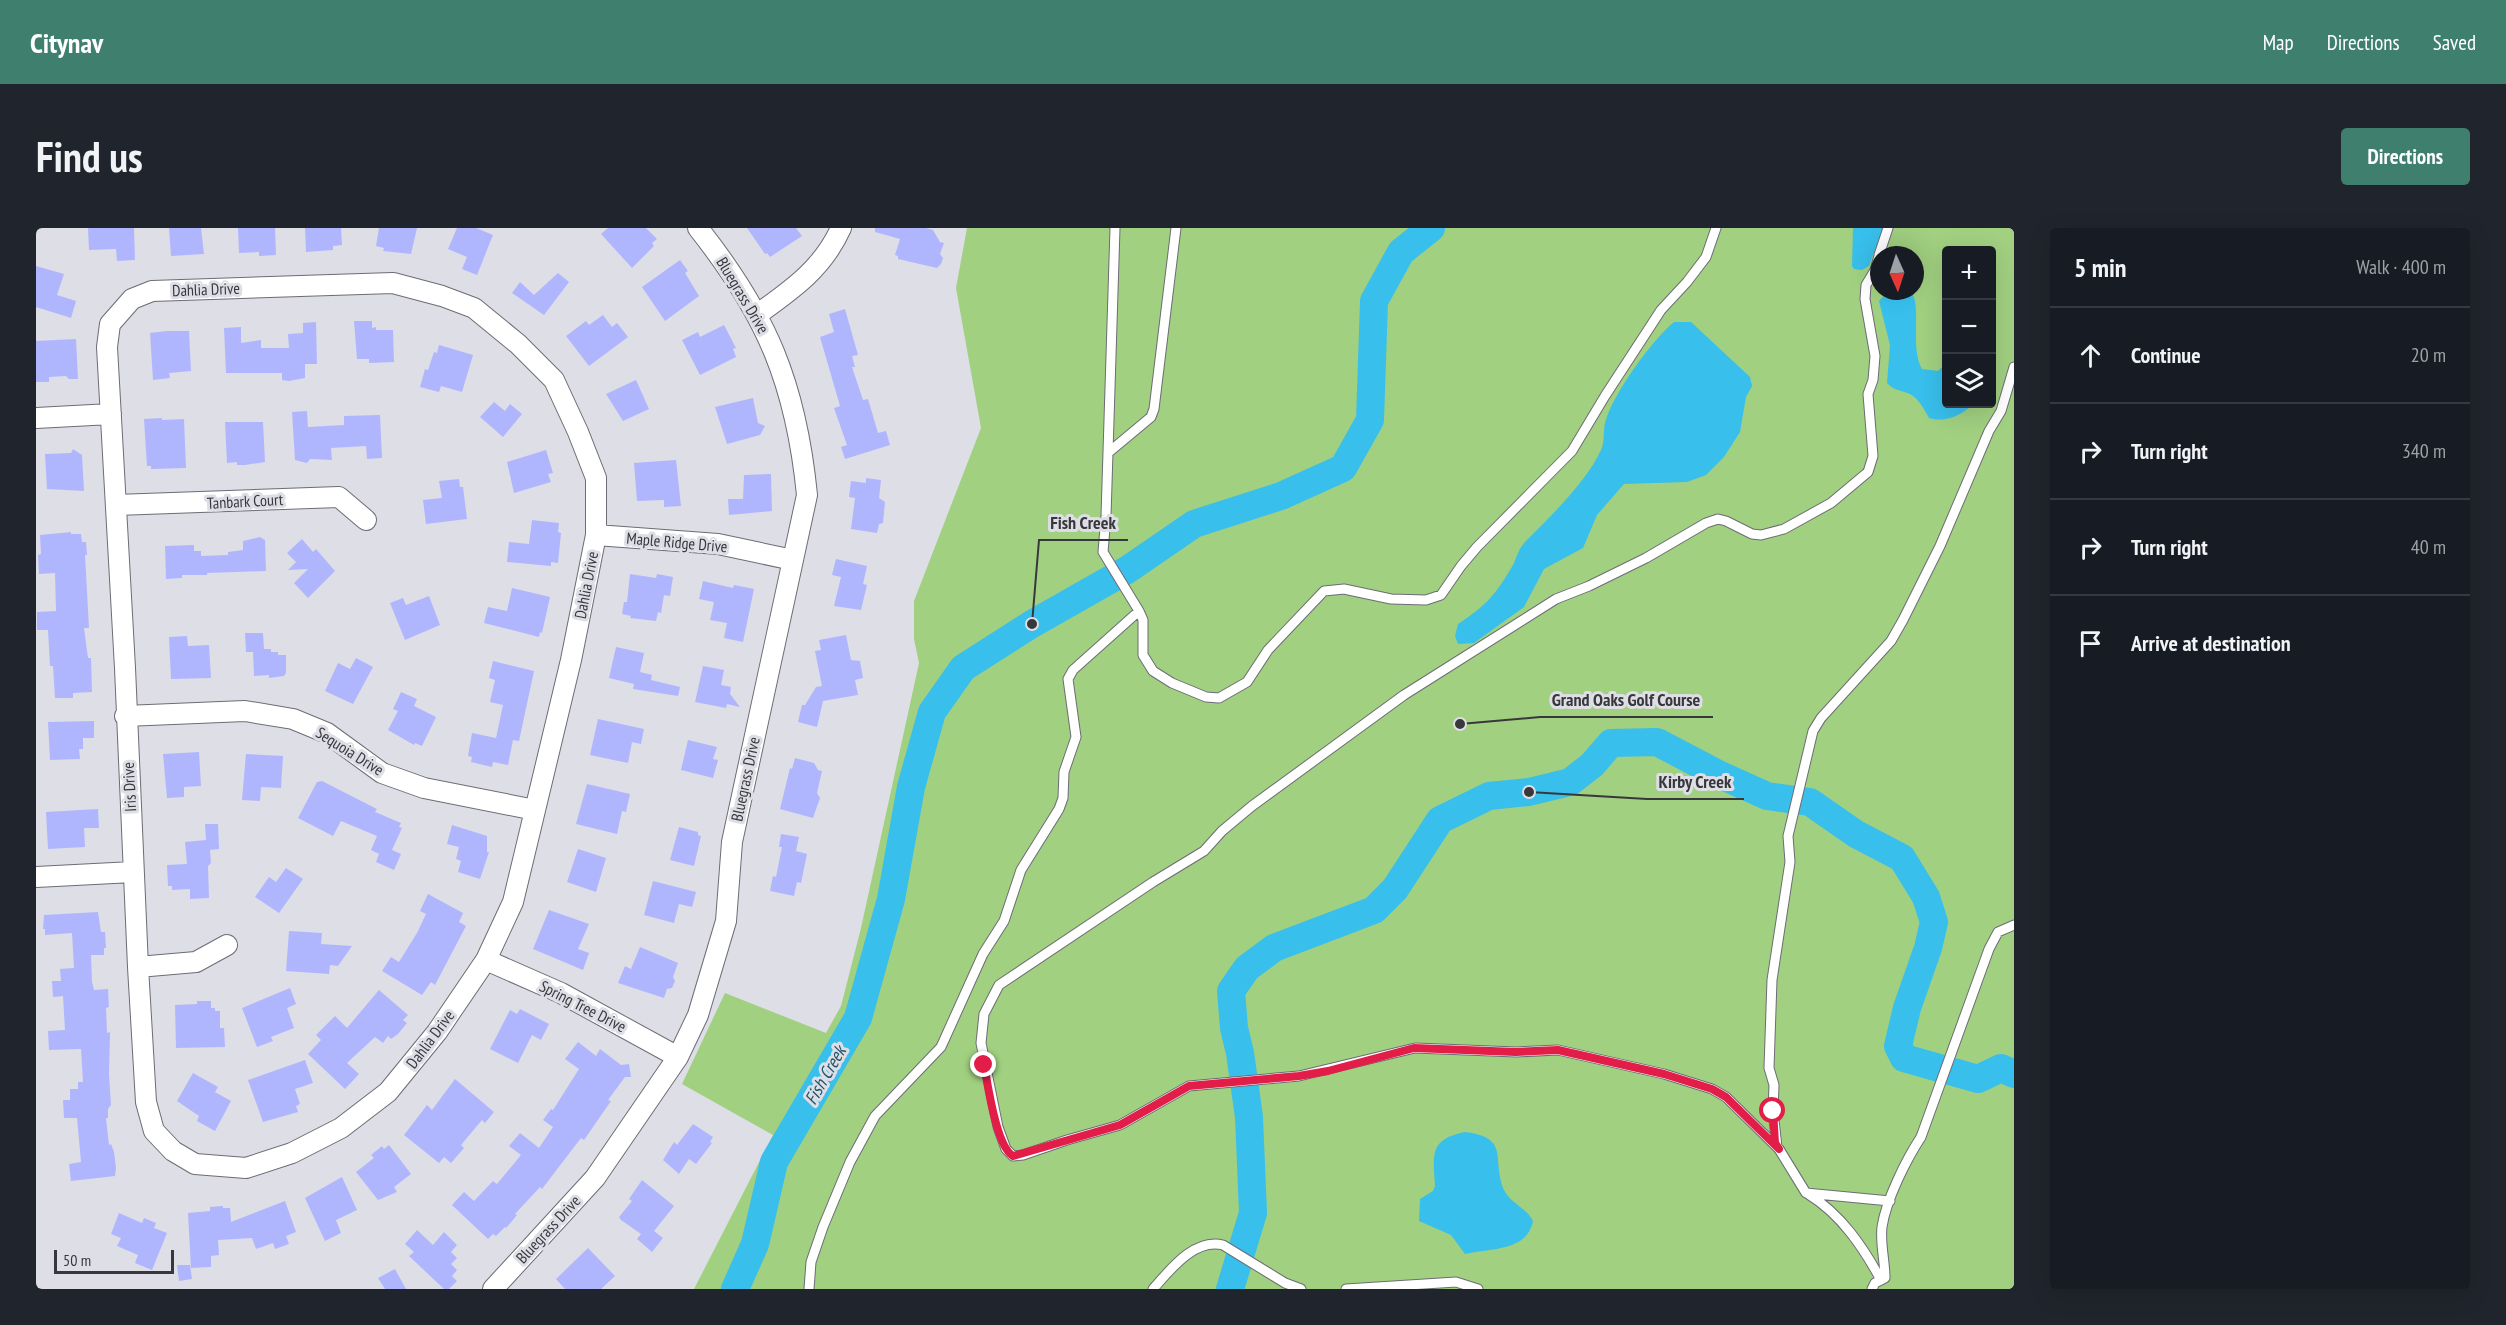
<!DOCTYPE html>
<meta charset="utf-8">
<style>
body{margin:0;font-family:"PT Sans Narrow",sans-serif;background:#20242c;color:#f1f3f6}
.controls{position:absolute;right:18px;top:18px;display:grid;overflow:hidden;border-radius:6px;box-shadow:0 6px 24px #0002}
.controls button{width:54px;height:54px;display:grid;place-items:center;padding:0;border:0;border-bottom:2px solid #363941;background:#171b24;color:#f1f3f6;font:30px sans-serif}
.compass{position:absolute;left:1834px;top:18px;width:54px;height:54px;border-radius:50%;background:#171b24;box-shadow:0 6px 24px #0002;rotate:177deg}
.scale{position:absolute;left:18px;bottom:15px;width:120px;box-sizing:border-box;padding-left:6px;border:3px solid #38383c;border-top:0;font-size:16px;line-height:21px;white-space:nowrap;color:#38383c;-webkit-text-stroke:4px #dedee6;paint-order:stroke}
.stop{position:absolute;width:18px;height:18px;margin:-14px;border:4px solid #e11d48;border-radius:50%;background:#fff}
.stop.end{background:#e11d48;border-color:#fff;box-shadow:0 2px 6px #0008}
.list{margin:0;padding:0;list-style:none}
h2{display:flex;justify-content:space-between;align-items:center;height:78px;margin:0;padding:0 24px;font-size:26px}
h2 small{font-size:20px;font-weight:400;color:#9ea1a6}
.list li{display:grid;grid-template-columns:39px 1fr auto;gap:18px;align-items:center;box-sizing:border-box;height:96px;padding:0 24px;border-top:2px solid #363941}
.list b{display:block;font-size:22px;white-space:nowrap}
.list em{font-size:20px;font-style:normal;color:#9ea1a6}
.icon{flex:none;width:33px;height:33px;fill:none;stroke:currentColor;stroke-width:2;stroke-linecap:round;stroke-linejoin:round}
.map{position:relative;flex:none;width:1978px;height:1061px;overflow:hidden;border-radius:6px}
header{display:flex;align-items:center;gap:36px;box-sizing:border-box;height:84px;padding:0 30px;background:#3f7f6d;color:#fff}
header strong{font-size:28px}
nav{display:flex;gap:33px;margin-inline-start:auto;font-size:21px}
.intro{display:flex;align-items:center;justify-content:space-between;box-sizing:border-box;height:144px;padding:0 36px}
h1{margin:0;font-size:42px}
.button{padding:15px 27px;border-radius:6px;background:#3f7f6d;color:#fff;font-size:21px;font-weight:700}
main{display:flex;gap:36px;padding:0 36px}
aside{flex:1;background:#171b24;border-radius:6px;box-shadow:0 6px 24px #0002}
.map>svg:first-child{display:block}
.green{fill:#a1d081;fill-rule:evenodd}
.water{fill:#38bfeb}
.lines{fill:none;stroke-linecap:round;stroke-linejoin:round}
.river{stroke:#38bfeb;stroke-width:28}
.building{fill:#b0b6fe}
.lane-casing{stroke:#6d6c74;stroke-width:11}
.street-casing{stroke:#6d6c74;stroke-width:22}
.lane{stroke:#fff;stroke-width:9}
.street{stroke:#fff;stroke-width:20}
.route{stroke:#e11d48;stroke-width:8}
.labels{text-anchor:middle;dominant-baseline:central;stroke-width:6;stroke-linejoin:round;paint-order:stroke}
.street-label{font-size:16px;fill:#38383c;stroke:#dedee6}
.water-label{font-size:18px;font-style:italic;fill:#205568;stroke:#dedee6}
.leader{fill:none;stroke:#38383c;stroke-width:2}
.callout-dot{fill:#38383c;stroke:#dedee6;stroke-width:2}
.callout-label{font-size:18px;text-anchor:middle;font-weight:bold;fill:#38383c;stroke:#dedee6;stroke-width:6;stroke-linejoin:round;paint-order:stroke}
</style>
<header>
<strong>Citynav</strong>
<nav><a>Map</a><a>Directions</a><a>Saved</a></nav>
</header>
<div class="intro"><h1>Find us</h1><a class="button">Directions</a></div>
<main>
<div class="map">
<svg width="1978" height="1061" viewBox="0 0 1978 1061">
<rect width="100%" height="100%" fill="#dedee6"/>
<path class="green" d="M931,0h1047v1061h-1320l79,-154 -91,-51 43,-91 101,40 15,-27 20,-78 58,-265 -5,-24v-38l67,-173 -25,-140zM1910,22h46v154h-46zM1843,27h36v36h-36z"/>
<path class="water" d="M1817,0h30l-14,38 -7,4 -8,-1 -2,-3z
M1852,63h22c13,11 -1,56 12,78l16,2 8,-8v41h28c-13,11 -27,19 -45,14 -5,-9 -10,-19 -19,-24 -9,-4 -16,-3 -23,-11l3,-38 -11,-44z
M1638,94h17l59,55 2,9 -6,11 -6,35 -16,25 -18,18 -19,7 -63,2 -27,31 -14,33 -39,21 -20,38 -50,36 -16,1 -3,-8 3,-12c28,-18 38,-30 55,-59 4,-8 6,-18 13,-24 24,-24 61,-60 75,-91 4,-8 2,-19 4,-27 7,-28 47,-83 69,-101z
M1429,904c46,6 26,26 39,58 6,13 23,18 29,31 -6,31 -43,27 -68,33l-14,-19 -32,-14 1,-22 13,-8 2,-5c-2,-31 -6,-47 30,-54z"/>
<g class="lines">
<path class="river" d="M699,1061l20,-45 19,-82 84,-144 33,-119 20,-112 21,-75 31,-44 69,-44 95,-54 67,-46 87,-28 62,-28 27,-48 4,-119 27,-49 30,-24
M1194,1061l23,-76 -4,-96 -9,-64 -6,-25 -3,-37 16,-23 27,-20 100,-38 21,-21 45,-69 49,-24 40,-4 41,-10 22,-17 19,-22 46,-1 61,32 49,22 43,6 46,32 46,24 24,39 8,25 -6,26 -21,60 -9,38 6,12 74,21 23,-11 13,6"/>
</g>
<path class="building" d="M52,0h46l1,32 -18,1 -1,-12 -27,1z
M133,0h32l3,26 -33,2z
M202,0h37l1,27 -17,1v-4l-20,1z
M269,0h36l1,17 -9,1v4l-27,2z
M343,0h38l-6,26 -28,-3 1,-3 -8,-2z
M421,0h19l17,7 -16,40 -15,-6 5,-12 -19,-8z
M572,0h38l11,11 -5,4 2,3 -22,22 -31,-34z
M711,0h49l6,8 -32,21 -3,-4 -2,1z
M839,0h51l7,2 7,12 4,1 -4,11 3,4 -2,6 -4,4 -39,-9v-3l-3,-1 5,-16 -25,-7z
M644,32l8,11 -3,2 14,23 -34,25 -23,-34z
M0,38l28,8 -7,21 19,6 -5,17 -35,-11z
M522,45l11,9 -25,33 -32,-22 8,-11 14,13z
M809,81l13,46 -6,1 3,11h-3l11,33 5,-1 10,34 8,-2 4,14 -45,14 -4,-12 6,-2 -13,-37 6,-2 -20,-69 14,-5 -5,-18z
M567,87l9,12 5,-4 11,14 -39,29 -23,-30 20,-15 3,4z
M318,93h18v7l4,-1v3h17l1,32 -25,1v-4h-12z
M280,94l1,42h-12v14l-16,3 -7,-1v-7h-56l-2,-45 17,-1v16l20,-3v8h28l-1,-14 15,-1v-10z
M688,97l12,23 -3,1 3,8 -36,18 -18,-35 16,-8 2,5z
M131,103h22l2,40 -22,2 1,5 -17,2 -3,-47z
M40,111l2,40h-9l-3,-3 -17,1v5h-13v-41z
M403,117l34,10 -11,37 -21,-6 -2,6 -19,-5 5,-18 3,1 6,-18 3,1z
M600,152l13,29 -26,12 -17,-27z
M717,170l5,25 7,3 -5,9 -33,9 -12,-37z
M458,174l11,9 5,-7 12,10 -19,23 -23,-20z
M271,183l1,16 36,-2v-9l36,-1 2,43 -15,1 -1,-13 -35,2 1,12 -22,-1 -3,4 -12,-3 -3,-48z
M126,190v2l22,-1 2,49 -35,1v-3h-4l-3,-47z
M189,194h38l2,40 -20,3h-8v-3l-10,1z
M37,221l9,6 2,36 -37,-2 -2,-35 26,-1z
M510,222l7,23 -5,1 3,8 -37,11 -7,-31z
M640,232l5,46 -17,1v-7l-27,1 -3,-38z
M735,246l1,37 -43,4 -1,-16h15l1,-24z
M830,250l15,2 -2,18 6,4 -2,21 -4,1 -2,9 -26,-4 4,-31 -6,-1 2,-16 15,2z
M423,251l1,8h3l4,32 -41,5 -3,-24 19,-2 -3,-17z
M496,292l27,3 -1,9 3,1 -3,30 -7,-1v4l-44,-4 2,-20 20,2z
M35,304v2h10l1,8h4l1,13h-2l4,73h-5l4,30h3l1,34 -19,1v5h-18l-2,-32h-3l-2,-36h-11v-18l19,-1 -1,-38 -16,1 -1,-19 3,-1 -1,-19z
M224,309l5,3 1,31 -59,2v2h-25v3l-16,1 -1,-33 29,-1v6h7v5l27,-1v-3l15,-2v-9z
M266,311l11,13 3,-3 19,22 -27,27 -14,-15 14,-14 -20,1 8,-8 -9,-9z
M800,331l31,7 -4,18 4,1 -6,25 -27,-4 7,-29 -9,-2z
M594,346l26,4 1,-4 16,3 -3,19 -6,-1 -3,18 -3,-1 -2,9 -26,-3 1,-2 -9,-2 2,-12h3z
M667,353l30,7 1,-3 20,4 -11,53 -19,-4 3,-15 -17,-3 4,-18 -15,-3z
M476,360l38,9 -8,36 -2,-1 -1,5 -55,-14 4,-16 19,4z
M393,368l11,29 -35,15 -15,-37 13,-5 3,7z
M209,405h18l1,16h7v3h7v3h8v18l-2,3 -15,2v-3l-15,1 -1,-24h-7z
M810,407l5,25 9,1 3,17 -8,2 3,15 -35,6 -6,26 -19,-5 4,-17h3l11,-18 6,-1 -7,-35 6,-1 -2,-10z
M151,408l1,10 21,-1 2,33 -40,1 -2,-42z
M580,419l28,6 -4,19 12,3 -1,5 29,7 -2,9 -45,-7 1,-5 -25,-6z
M320,430l17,9 -20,37 -28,-13 13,-28 12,6z
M457,433l41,10 -15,70 -6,-1 -5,25 -15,-3 -1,5 -21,-5 1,-5 -4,-1 4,-23 24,5 7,-33 -13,-3 5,-22 -6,-2z
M667,438l21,4 -3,15 10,2 -1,7 10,13 -13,-3 -1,4 -31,-6z
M365,464l16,7 -3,7 22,11 -14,29 -7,-3 -1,2 -26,-15 10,-19 -5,-2z
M562,491l46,10 -3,15 -9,-2 -4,21 -38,-8z
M58,493v17h-11v11h-4l1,10 -30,1 -2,-38z
M652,512l29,7 -4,12 5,1 -5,18 -32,-8z
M163,524l2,34 -17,1v10l-17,1 -4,-44z
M210,526l37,2 -2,32 -20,-1 -1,14 -18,-1z
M759,530l19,5 4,7 4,1 -5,22 3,5 -7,20 -33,-9 10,-41 2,1z
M286,553l55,28 -2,3 26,11 -2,4 3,1 -10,22 9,4 -7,16 -18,-8 3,-8 -8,-4 6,-14 -36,-15 -8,15 -35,-18 19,-36z
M551,556l43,10 -4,18 -4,-1 -5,23 -41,-10z
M62,581l1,19h-15l1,19 -37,2 -2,-37z
M169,596h13l1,25 -9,1 1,13 -3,3 1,32 -19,1v-10l-18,1v-4h-4l-1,-21 20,-1 -2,-22 21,-2z
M416,597l35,11v16h2l-9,27 -22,-7 3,-11 -5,-2 3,-12 -12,-3z
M643,599l19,5v3l3,1 -7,30 -24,-6z
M745,606l18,3 -3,14 11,3 -6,29 -4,-1 -3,14 -24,-5 3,-15 3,1 6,-30h-3z
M542,621l28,9 -10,34 -29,-10z
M250,640l17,11 -24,34 -24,-16 14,-20 7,5z
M617,653l43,11 -4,15 -13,-3 -5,19 -30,-8z
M392,666l35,19 -4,9 7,4 -31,59 -4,-3 -9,13 -40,-24 9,-14 8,5 18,-29 9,-19 -6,-3z
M513,682l40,14 -11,25 11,4 -6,17 -50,-21z
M62,684l3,20h4l1,16h-2v7h-13l1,27 2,8 14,-1 1,18 -3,1 1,25 3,-1 -1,42 2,31 -3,4v9h-2l3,27 2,-1 3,8 2,16 -1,8 -44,5 -2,-17 12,-2 -4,-44h-13l-1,-18h7v-11h8v-7h5l-2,-33 -32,1 -1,-19 17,-1 -2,-34 -10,1 -1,-16h9l-1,-12 14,-1 -2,-35 -27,2v-6h-2l1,-14z
M253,703l33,2 -1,11 31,2 -14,20 -8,-1 -1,9 -43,-3z
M604,719l38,16 -5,14 2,4 -3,7 -5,1 -3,9 -46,-15 7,-17 6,3z
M254,760l6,16 -9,4 7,20 -23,9 2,4 -16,6 -15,-39z
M343,762l29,25 -5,5 4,3 -9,11 -7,5 -3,-3 -5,7 -8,-6 -28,26 12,11 -14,15 -37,-35 13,-14 -5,-5 19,-19 12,12z
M161,773h14v7h4v3h5v17h4l1,19 -49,1 -1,-43 22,-1z
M484,781l29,15 -8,16 -9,-5 -14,28 -28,-14 20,-39 7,4z
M542,814l18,14 4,-7 21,16 8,-1 2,13h-6l-17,23 3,1 -27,39 -3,-2 -39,51 -2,-2 -25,27 2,1 -11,13 -1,-1 -9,9 -3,-2 -5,5 -36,-34 12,-13 10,9 19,-20 4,3 24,-29 -12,-9 11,-13 19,15 14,-21 -10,-7 8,-11 2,1 26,-41 -14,-10z
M269,832l8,23 -18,6 5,15 -4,2 2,6 -35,10 -15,-42z
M157,845l25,14 -3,5 16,9 -16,30 -18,-10 2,-5 -22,-15z
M419,851l39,33 -9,11 -3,-3 -21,25 3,3 -13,15 -7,-6 -5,6 -35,-28 23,-30 5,5z
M657,896l20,13 -3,5 2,1 -16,21 -7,-5 -10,15 -16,-14 11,-18 3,3z
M353,917l22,29 -17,13 3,5 -19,8 -22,-28 18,-14 -3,-3 11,-9 2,3z
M306,949l15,33 -21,10 5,13 -16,8 -20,-43z
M606,952l32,26 -20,25 9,7 -11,14 -15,-13 4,-5 -20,-14 -2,-3 13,-16 -3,-2z
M249,973l11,31 -10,4 3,8 -14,5 -2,-6 -17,6 -4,-11 -34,2 1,15 -8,1v11l-20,1 -3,-55 22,-2v-4l13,-1v2h7l1,14z
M83,985l23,10 2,-5 12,5 -2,5 13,5 -15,37 -17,-7 3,-8 -21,-9 4,-8 -10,-4z
M381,1002l16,15 11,-13 13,13 -6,7 6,6 -6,6 6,6 -5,6 5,5 -8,8h-5l-35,-33 5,-4 -9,-8z
M552,1020l27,28 -14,13h-36l-9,-10z
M141,1037h13l2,14 -13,2z
M359,1041l11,20h-21l-7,-11z"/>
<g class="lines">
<defs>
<path id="lane" d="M1079,0l-9,288 -3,36 36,59 4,9v35l10,16 19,12 34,14 13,1 28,-16 21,-32 56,-59 20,-2 47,10 35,1 15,-5 20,-29 16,-19 95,-96 33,-55 56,-86 26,-28 19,-25 10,-29
M1843,27l9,-27
M1843,28l-4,14 -9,15 -1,14 10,57 -2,24 -5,14 5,62 -5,16 -37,31 -47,26 -23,6 -9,-1 -26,-13 -8,-2 -12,4 -60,35 -57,28 -33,13 -152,96 -152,111 -30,25 -18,20 -51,31 -154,103 -15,29 -3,29 17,84 8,22 7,7 10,-1 44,-15 53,-15 69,-39 110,-10 116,-28 101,4 42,-2 106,24 48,15 14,8 53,52 27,44 84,8
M1073,224l42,-35 3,-8 22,-181
M1741,919l-4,-36 1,-26 -5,-17 3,-88 18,-118 -2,-26 25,-105 8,-13 70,-77 12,-21 37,-74 49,-115 12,-20 13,-44
M1772,966c33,20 55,53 73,86
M773,1061l2,-27 12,-35 27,-65 25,-46 66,-69 42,-93 21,-33 17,-51 38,-61 4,-11 1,-26 12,-35 -8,-58 5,-9 66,-59
M1117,1061c17,-19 41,-51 70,-44l62,38 16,6
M1310,1061l110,-7 22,7
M1836,1061l3,-6 10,-5c0,-17 -5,-34 -3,-51 4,-27 24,-67 39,-90l68,-188 9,-17 16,-7"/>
<path id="street" d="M357,55l49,13 32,12 44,36 36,36 24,52 18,46v57l-25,125 -58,242 -27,58 -49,72 -49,60 -47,36 -49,25 -46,15 -51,-4 -22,-13 -19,-20 -8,-29 -8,-135 -13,-299 -18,-321 3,-23 22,-25 20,-8z
M722,86c35,-25 65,-46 83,-86
M0,190l75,-4
M80,277l223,-8 27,23
M560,307l122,9 75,16
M89,488l120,-5 48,8 34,14 55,40 42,15 111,22
M0,649l97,-5
M450,732l75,33 117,64
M102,739l58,-5 31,-17
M457,1061l102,-111 83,-121 20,-42 28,-94 6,-79 75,-347c-11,-111 -40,-180 -109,-267"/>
</defs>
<use href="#lane" class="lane-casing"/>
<use href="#street" class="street-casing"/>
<use href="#lane" class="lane"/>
<use href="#street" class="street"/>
</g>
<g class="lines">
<path class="route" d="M948,837c4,20 12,81 29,91l107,-31 69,-39 110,-10 29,-5 86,-23 102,4 42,-2 106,24 48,15 14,8 53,52 -4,-6 -2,-32"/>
</g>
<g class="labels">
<g class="street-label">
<text transform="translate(170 61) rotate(-2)">Dahlia Drive</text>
<text transform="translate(707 67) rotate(59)">Bluegrass Drive</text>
<text transform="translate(209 273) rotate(-3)">Tanbark Court</text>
<text transform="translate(641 314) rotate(5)">Maple Ridge Drive</text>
<text transform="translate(550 357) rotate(-79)">Dahlia Drive</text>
<text transform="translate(314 523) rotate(32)">Sequoia Drive</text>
<text transform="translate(709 551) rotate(-78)">Bluegrass Drive</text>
<text transform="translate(93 559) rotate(-93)">Iris Drive</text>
<text transform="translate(547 778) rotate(27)">Spring Tree Drive</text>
<text transform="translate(394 811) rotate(-53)">Dahlia Drive</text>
<text transform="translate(512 1001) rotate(-47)">Bluegrass Drive</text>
</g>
<g class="water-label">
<text transform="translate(789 847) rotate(-60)">Fish Creek</text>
</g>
</g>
<path class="leader" d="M996 396L1003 312H1092M1424 496L1504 489H1677M1493 564L1611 571H1708"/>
<g class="callout-dot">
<circle cx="996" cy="396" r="6"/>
<circle cx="1424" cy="496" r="6"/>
<circle cx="1493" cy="564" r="6"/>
</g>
<g class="callout-label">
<text x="1047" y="301">Fish Creek</text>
<text x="1590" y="478">Grand Oaks Golf Course</text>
<text x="1659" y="560">Kirby Creek</text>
</g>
</svg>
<div class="controls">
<button>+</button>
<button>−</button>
<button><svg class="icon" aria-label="layers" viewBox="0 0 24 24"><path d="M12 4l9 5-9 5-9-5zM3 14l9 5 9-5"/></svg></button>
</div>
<svg class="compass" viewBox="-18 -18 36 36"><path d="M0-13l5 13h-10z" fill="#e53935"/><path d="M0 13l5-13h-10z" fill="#9ea1a6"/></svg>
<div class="scale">50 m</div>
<div class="stop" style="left:1737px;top:883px"></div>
<div class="stop end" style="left:948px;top:837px"></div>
</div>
<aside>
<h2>5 min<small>Walk · 400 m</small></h2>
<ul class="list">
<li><svg class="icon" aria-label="ahead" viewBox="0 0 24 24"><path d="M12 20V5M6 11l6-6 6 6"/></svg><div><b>Continue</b></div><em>20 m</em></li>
<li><svg class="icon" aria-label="right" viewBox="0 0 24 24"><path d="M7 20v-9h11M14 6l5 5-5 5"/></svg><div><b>Turn right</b></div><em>340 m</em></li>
<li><svg class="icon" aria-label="right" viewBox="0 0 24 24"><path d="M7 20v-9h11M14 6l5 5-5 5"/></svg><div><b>Turn right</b></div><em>40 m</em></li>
<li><svg class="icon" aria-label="arrive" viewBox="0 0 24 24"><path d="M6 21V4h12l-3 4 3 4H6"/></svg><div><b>Arrive at destination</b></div></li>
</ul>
</aside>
</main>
